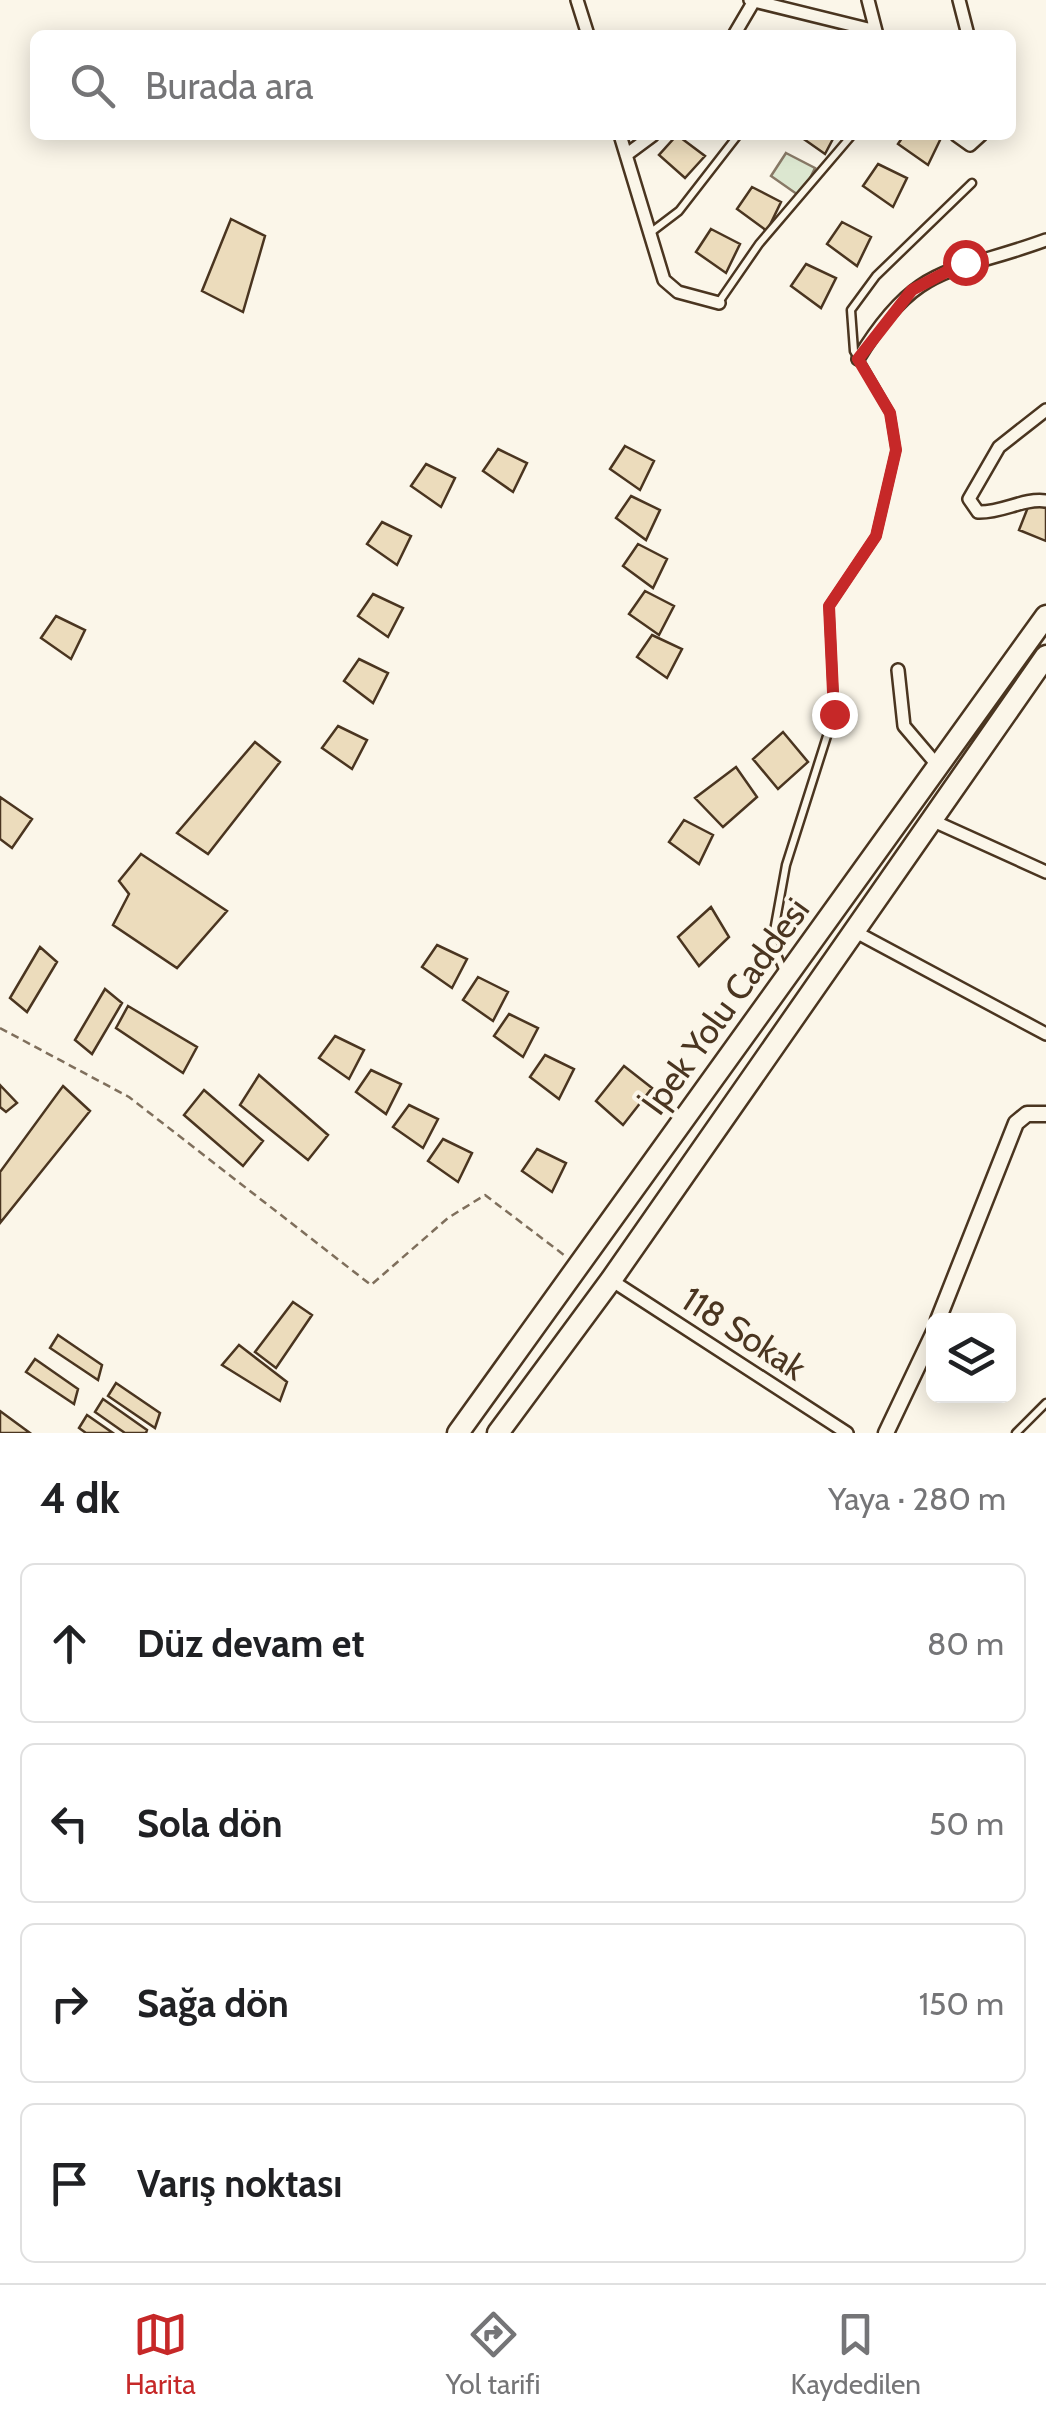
<!DOCTYPE html>
<html lang="tr">
<meta charset="utf-8">
<style>
body{margin:0;font-family:Cabin,sans-serif;background:#f6f6f6;color:#202124}
.controls{position:absolute;right:30px;bottom:30px;display:grid;overflow:hidden;border-radius:15px;box-shadow:0 5px 25px #0003}
.controls button{width:90px;height:90px;display:grid;place-items:center;padding:0;border:0;border-bottom:2px solid #e0e0e0;background:#fff;color:#202124;font:50px sans-serif}
.stop{position:absolute;width:30px;height:30px;margin:-22px;border:8px solid #c62828;border-radius:50%;background:#fff}
.stop.end{background:#c62828;border-color:#fff;box-shadow:0 2px 10px #0008}
.list{margin:0;padding:0;list-style:none}
h2{display:flex;justify-content:space-between;align-items:center;height:130px;margin:0;padding:0 40px;font-size:42px}
h2 small{font-size:32px;font-weight:400;color:#757577}
.list li{display:grid;grid-template-columns:65px 1fr auto;gap:30px;align-items:center;box-sizing:border-box;height:160px;margin:0 20px 20px;padding:0 20px;border:2px solid #e0e0e0;border-radius:15px}
.list b{display:block;font-size:38px;white-space:nowrap}
.list em{font-size:32px;font-style:normal;color:#757577}
.icon{flex:none;width:55px;height:55px;fill:none;stroke:currentColor;stroke-width:2;stroke-linecap:round;stroke-linejoin:round}
.map{position:relative;flex:none;width:1046px;height:1433px;overflow:hidden}
.search{position:absolute;background:#fff;box-shadow:0 5px 25px #0003;left:30px;right:30px;top:30px;height:110px;display:flex;align-items:center;gap:25px;box-sizing:border-box;padding:0 35px;border-radius:15px;color:#757577;font-size:38px}
.sheet{height:850px;background:#fff}
nav{display:flex;justify-content:space-around;align-items:center;box-sizing:border-box;height:140px;border-top:2px solid #e0e0e0;background:#fff;font-size:28px;color:#757577}
nav a{display:grid;justify-items:center;gap:5px}
nav .on{color:#c62828}
.map>svg:first-child{display:block}
.green{fill:#dce7d0;stroke:#887966;stroke-width:2.5}
.building{fill:#ecdcbc;stroke:#4a3520;stroke-width:2.5}
.lines{fill:none;stroke-linecap:round;stroke-linejoin:round}
.service-casing{stroke:#4a3520;stroke-width:11}
.minor-casing{stroke:#4a3520;stroke-width:16}
.tertiary-casing{stroke:#4a3520;stroke-width:19}
.trunk-casing{stroke:#4a3520;stroke-width:25}
.path{stroke:#7f6f5c;stroke-width:2.5;stroke-dasharray:8 5;stroke-linecap:butt}
.service{stroke:#fbf6e9;stroke-width:6}
.minor{stroke:#fbf6e9;stroke-width:11}
.tertiary{stroke:#fbf6e9;stroke-width:14}
.trunk{stroke:#fbf6e9;stroke-width:20}
.route{stroke:#c62828;stroke-width:12}
.labels{text-anchor:middle;dominant-baseline:central;stroke-width:8;stroke-linejoin:round;paint-order:stroke}
.street-label{font-size:35px;fill:#4a3520;stroke:#fbf6e9}
</style>
<div class="map">
<svg width="1046" height="1433" viewBox="0 0 1046 1433">
<rect width="100%" height="100%" fill="#fbf6e9"/>
<path class="green" d="M786,153l29,15 -14,29 -30,-21z"/>
<path class="building" d="M677,135l28,21 -20,22 -26,-23z
M798,135h37l-10,19z
M904,135l38,1 -14,29 -30,-21z
M878,164l29,14 -14,29 -30,-21z
M752,187l29,15 -14,29 -30,-22z
M231,219l34,17 -22,76 -41,-21z
M842,222l29,15 -14,29 -30,-22z
M711,229l29,15 -14,29 -30,-21z
M806,264l30,14 -15,30 -30,-22z
M625,446l29,15 -14,29 -30,-21z
M498,449l29,14 -14,29 -30,-21z
M426,464l29,14 -14,29 -30,-21z
M631,496l29,14 -14,30 -30,-22z
M1030,502l16,6v33l-27,-11z
M382,522l29,14 -14,29 -30,-21z
M638,544l29,15 -14,29 -30,-22z
M645,591l29,15 -15,29 -30,-21z
M373,594l30,14 -15,29 -30,-21z
M56,616l29,14 -14,29 -30,-21z
M652,635l30,14 -15,29 -30,-21z
M359,659l29,14 -15,30 -29,-22z
M338,726l29,14 -15,29 -30,-21z
M783,732l25,30 -30,27 -25,-30z
M255,742l25,20 -72,92 -31,-21z
M736,767l21,30 -34,30 -28,-29z
M0,797l32,22 -20,29 -12,-9z
M684,820l29,15 -14,29 -30,-22z
M141,854l86,57 -50,57 -64,-43 16,-31 -10,-13z
M711,907l18,30 -30,29 -21,-29z
M437,945l30,14 -15,29 -30,-21z
M40,947l17,15 -30,50 -17,-14z
M478,977l30,15 -15,29 -30,-21z
M105,989l17,14 -30,51 -17,-14z
M128,1006l69,41 -14,26 -67,-45z
M509,1014l29,14 -15,29 -29,-21z
M335,1036l29,14 -15,29 -30,-21z
M545,1055l29,14 -15,30 -29,-22z
M624,1066l28,22 -29,37 -27,-24z
M371,1070l30,14 -15,30 -30,-22z
M259,1075l69,60 -20,25 -68,-55z
M0,1085l17,18 -11,9 -6,-5z
M63,1086l27,25 -90,112v-51z
M204,1090l59,51 -20,25 -59,-51z
M409,1105l29,14 -15,29 -30,-21z
M443,1139l29,14 -14,29 -30,-21z
M537,1149l29,14 -14,29 -30,-21z
M293,1302l19,13 -36,53 -21,-16z
M58,1335l44,30 -4,15 -48,-32z
M239,1345l48,37 -7,19 -58,-36z
M35,1359l43,30 -4,15 -48,-32z
M116,1383l44,30 -5,15 -47,-32z
M103,1399l44,31 -1,3h-21l-30,-21z
M0,1411l30,22h-30z
M87,1415l26,18h-27l-7,-5z"/>
<g class="lines">
<defs>
<path id="service" d="M650,233l29,-22 59,-76
M719,302l40,-58 93,-109
M784,972l-12,-30 14,-77 48,-151 -5,-108 47,-70 20,-86 -6,-37 -36,-62 -3,-41 25,-34 96,-93
M1016,1433l30,-30"/>
<path id="minor" d="M577,0l11,35
M750,0l126,31
M868,0l9,35
M959,0l9,35
M734,35l20,-34
M620,135l44,145 14,12 41,11
M956,135l14,10 11,-10
M626,155l27,-20
M858,359c60,-99 93,-84 188,-119
M1046,410l-47,37 -30,52 9,13c25,1 44,-14 68,-11
M898,670l6,56 34,40
M929,819l117,53
M852,930l194,104
M611,1280l236,153"/>
<path id="tertiary" d="M938,1320l78,-197 11,-9h19
M886,1433l48,-101"/>
<path id="trunk" d="M458,1433l588,-817
M498,1433l113,-153 435,-624"/>
</defs>
<use href="#service" class="service-casing"/>
<use href="#minor" class="minor-casing"/>
<use href="#tertiary" class="tertiary-casing"/>
<use href="#trunk" class="trunk-casing"/>
<path class="path" d="M0,1028l129,69 242,188 77,-67 37,-23 79,60"/>
<use href="#service" class="service"/>
<use href="#minor" class="minor"/>
<use href="#tertiary" class="tertiary"/>
<use href="#trunk" class="trunk"/>
</g>
<g class="lines">
<path class="route" d="M834,714l-5,-108 47,-70 20,-86 -6,-37 -32,-54 54,-69 53,-28"/>
</g>
<g class="labels">
<g class="street-label">
<text transform="translate(725 1006) rotate(-54)">İpek Yolu Caddesi</text>
<text transform="translate(744 1333) rotate(33)">118 Sokak</text>
</g>
</g>
</svg>
<div class="controls">
<button><svg class="icon" aria-label="layers" viewBox="0 0 24 24"><path d="M12 4l9 5-9 5-9-5zM3 14l9 5 9-5"/></svg></button>
</div>
<div class="stop" style="left:965px;top:262px"></div>
<div class="stop end" style="left:834px;top:714px"></div>
<div class="search"><svg class="icon" aria-label="search" viewBox="0 0 24 24"><circle cx="10" cy="10" r="6"/><path d="M15 15l6 6"/></svg>Burada ara</div>
</div>
<section class="sheet">
<h2>4 dk<small>Yaya · 280 m</small></h2>
<ul class="list">
<li><svg class="icon" aria-label="ahead" viewBox="0 0 24 24"><path d="M12 20V5M6 11l6-6 6 6"/></svg><div><b>Düz devam et</b></div><em>80 m</em></li>
<li><svg class="icon" aria-label="left" viewBox="0 0 24 24"><path d="M17 20v-9H6M10 6l-5 5 5 5"/></svg><div><b>Sola dön</b></div><em>50 m</em></li>
<li><svg class="icon" aria-label="right" viewBox="0 0 24 24"><path d="M7 20v-9h11M14 6l5 5-5 5"/></svg><div><b>Sağa dön</b></div><em>150 m</em></li>
<li><svg class="icon" aria-label="arrive" viewBox="0 0 24 24"><path d="M6 21V4h12l-3 4 3 4H6"/></svg><div><b>Varış noktası</b></div></li>
</ul>
</section>
<nav>
<a class="on"><svg class="icon" aria-label="map" viewBox="0 0 24 24"><path d="M3 6l6-2 6 2 6-2v14l-6 2-6-2-6 2zM9 4v14M15 6v14"/></svg>Harita</a>
<a><svg class="icon" aria-label="directions" viewBox="0 0 24 24"><path d="M12 3l9 9-9 9-9-9zM9 14v-3h6M13 9l2 2-2 2"/></svg>Yol tarifi</a>
<a><svg class="icon" aria-label="saved" viewBox="0 0 24 24"><path d="M7 4h10v16l-5-4-5 4z"/></svg>Kaydedilen</a>
</nav>
